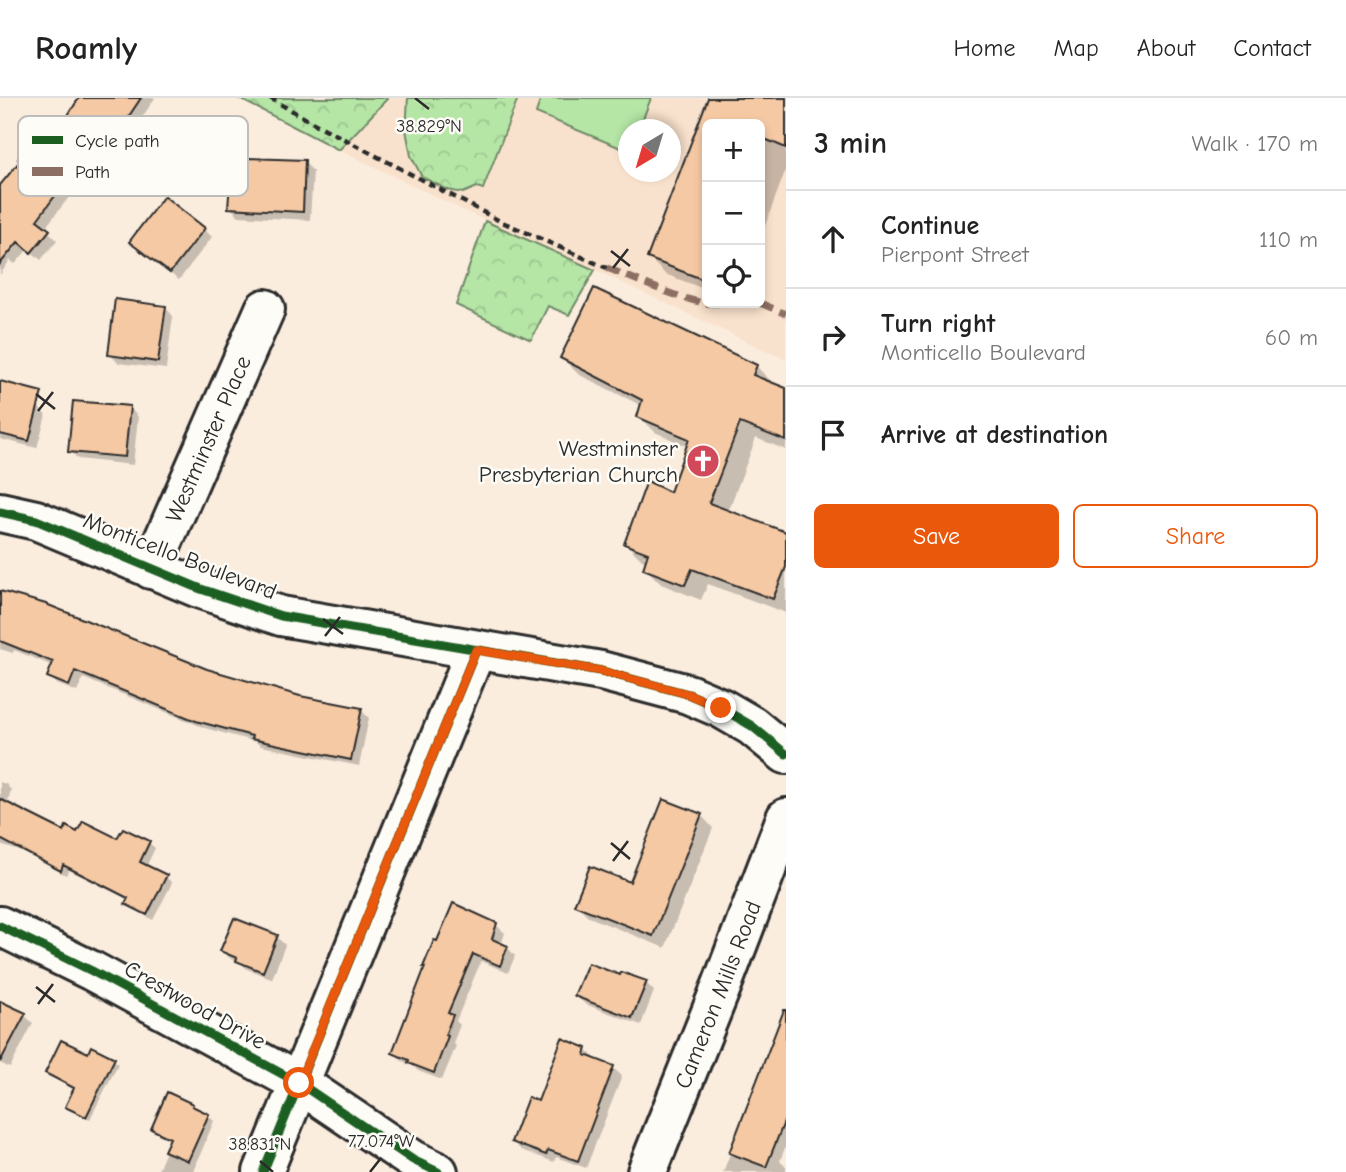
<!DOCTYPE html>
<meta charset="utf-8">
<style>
body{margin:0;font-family:"Comic Neue",sans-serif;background:#f2f2f2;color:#222}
.controls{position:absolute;right:21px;top:21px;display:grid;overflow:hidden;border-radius:10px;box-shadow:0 4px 10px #0003}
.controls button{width:63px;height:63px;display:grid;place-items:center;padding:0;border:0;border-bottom:2px solid #e0e0e0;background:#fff;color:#222;font:35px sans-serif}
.compass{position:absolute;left:618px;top:21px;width:63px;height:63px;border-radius:50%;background:#fff;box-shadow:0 4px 10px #0003;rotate:218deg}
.stop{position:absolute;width:21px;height:21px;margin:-16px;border:5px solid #ea580c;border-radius:50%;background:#fff}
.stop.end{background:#ea580c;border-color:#fff;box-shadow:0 2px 7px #0008}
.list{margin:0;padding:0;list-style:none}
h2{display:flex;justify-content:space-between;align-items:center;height:91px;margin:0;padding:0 28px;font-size:30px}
h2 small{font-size:23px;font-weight:400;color:#767676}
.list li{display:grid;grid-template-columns:46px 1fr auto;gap:21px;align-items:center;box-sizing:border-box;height:98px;padding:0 28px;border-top:2px solid #e0e0e0}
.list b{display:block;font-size:26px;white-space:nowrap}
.list p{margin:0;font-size:23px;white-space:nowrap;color:#767676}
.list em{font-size:23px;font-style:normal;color:#767676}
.actions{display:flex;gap:14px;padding:21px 28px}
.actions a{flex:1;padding:16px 0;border:2px solid #ea580c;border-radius:10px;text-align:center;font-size:24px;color:#ea580c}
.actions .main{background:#ea580c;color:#fff}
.icon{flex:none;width:38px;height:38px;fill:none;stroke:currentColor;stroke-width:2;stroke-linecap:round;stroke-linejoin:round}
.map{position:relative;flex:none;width:786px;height:1074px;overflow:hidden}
header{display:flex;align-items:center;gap:42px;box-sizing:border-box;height:98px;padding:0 35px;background:#fff;border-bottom:2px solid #e0e0e0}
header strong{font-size:33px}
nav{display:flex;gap:38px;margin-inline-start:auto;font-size:24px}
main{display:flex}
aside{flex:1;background:#fff}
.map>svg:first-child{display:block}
.built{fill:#f9e2cd;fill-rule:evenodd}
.park{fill:url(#park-crowns);stroke:#708868;stroke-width:2}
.pitch{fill:#b5e6a6;stroke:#708868;stroke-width:2}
.shadow{fill:#0003}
.building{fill:#f5c9a4;stroke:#2b2b2b;stroke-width:2}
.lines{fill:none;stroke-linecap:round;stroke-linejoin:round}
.minor-casing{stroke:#2b2b2b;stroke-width:44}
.path{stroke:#2b2b2b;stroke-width:4.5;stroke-dasharray:7 5;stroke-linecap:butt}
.minor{stroke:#fdfcf7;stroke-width:38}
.quiet{stroke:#8d6e63;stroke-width:7;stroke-dasharray:14 7;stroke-linecap:butt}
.cycleway-casing{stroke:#fdfcf7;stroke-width:13}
.cycleway{stroke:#1b5e20;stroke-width:9}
.route{stroke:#ea580c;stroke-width:9}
.ticks{fill:none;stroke:#2b2b2b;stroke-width:2.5}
.labels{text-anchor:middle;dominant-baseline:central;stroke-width:5;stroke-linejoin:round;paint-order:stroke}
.street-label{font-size:23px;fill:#2b2b2b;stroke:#fdfcf7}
.poi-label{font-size:23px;fill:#2b2b2b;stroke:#fdfcf7;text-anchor:end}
.key{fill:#fdfcf7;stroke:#bebdba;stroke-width:2}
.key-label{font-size:19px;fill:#2b2b2b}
.ticks-label{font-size:18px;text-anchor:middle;fill:#2b2b2b;stroke:#fdfcf7;stroke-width:5;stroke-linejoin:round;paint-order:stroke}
</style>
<header>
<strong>Roamly</strong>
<nav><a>Home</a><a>Map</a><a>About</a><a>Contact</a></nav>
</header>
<main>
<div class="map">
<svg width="786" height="1074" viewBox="0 0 786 1074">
<defs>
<pattern id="park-crowns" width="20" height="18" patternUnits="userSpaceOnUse" patternTransform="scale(1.75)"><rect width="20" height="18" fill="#b5e6a6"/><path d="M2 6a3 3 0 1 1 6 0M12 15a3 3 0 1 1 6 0" fill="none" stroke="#9cc58f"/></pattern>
</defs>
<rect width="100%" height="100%" fill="#fbedde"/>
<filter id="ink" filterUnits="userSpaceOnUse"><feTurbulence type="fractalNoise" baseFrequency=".0143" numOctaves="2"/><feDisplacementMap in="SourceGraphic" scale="14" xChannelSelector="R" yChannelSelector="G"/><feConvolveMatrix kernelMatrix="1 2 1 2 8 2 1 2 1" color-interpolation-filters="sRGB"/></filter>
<g filter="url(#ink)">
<path class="built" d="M388,0h398v262l-191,-90 -110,-49 -146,-71zM707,26h53v179h-53zM628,32h42v42h-42z"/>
<path class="park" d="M238,0h150l-49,52z
M408,0h110l-35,91 -6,-2 -14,6 -15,-3 -26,-13 -11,-21 -5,-26z
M485,123l110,49 -26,45 -21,-9 -17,34 -75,-35z"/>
<path class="pitch" d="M541,0h110l-12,31 -11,1v21l-92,-38z"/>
<path class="shadow" d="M82,0h73l-44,66 6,6 -21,26 -16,-13 -35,45 12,12 -16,20 -13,-11 -13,15 -5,-4 -10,15v-87l63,-63z
M710,0h76v71l-26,70v-115h-53v166l-42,-16 -16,-16z
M304,64l9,9 -3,49 -71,-4 -9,-9 18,-34z
M204,131l8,8 -33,43 -40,-30 -8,-8z
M165,209l8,9 -7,53 -48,-6 -8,-9z
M562,260l194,8 16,16 -1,2 15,6v60l-30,-12 -28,74 58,22v79l-78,-29 -7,16 -40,-16 -16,-16 2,-6 -5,-2 -16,-16 45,-50 17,-47 -33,-15 -16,-16 3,-10 -64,-32z
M0,294l37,14 9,9 -9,33 -37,-9z
M130,310l8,9 -5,48 -55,-6 -8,-8z
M0,494l206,79 93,26 62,13 8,8 -10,48 -98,-20 -5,-4 -51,-14 -122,-50 -6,14 -20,-8 -8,-8 4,-10 -39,-16 -1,3 -13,-4z
M0,684l6,2 5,6 -4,14 58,29 53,8 6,-11 25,13 6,5 -9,19 20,10 6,6 -19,37 -20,-11 -6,-6 2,-3 -60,-30 -3,5 -46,-24 -20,-6z
M701,717l12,13 -48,120 -76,-31 -13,-13 55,-20z
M496,827l9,8 -4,12 6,2 8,9 -7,17 -27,-12 -25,60 4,4 -7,18 3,3 -14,34 -24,-9 -6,-6 -10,-4 -8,-9z
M277,839l8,8 -13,34 -25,-10 -6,-6 -10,-4 -9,-8z
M621,879l25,6 8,8 -13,34 -56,-21 -9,-8z
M0,905l24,12 9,8 -23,45 -10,-5z
M786,911v136l-6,16 6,6v5h-63z
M586,952l9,8 -1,2 19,8 9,8 -36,92 -30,-11 -2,5 -33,-12 -8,-8z
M89,957l25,5 4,4 -28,55 -19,-8 -4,-4 8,-18 -25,-13 -3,-4z
M192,1007l5,6 11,4 6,6 -21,51h-36l14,-32 -12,-5 -6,-6z"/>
<path class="building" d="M79,0h62l-38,57 7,5 -24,29 -16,-13 -33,44 13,10 -19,23 -13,-11 -18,22v-79l20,-24 -2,-2 36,-44 9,8z
M708,0h78v50l-26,-11v-13h-53v157l-60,-23z
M247,60l58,2 -2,52 -75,-4 3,-38 15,1z
M164,98l41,32 -35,45 -41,-31z
M594,190l163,77 -4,10 33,13v53l-46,-18 -31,80 77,29v35l-13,32 -81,-30 -7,16 -42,-16 5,-16 -24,-9 23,-63 23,11 19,-53 -52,-22 5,-17 -82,-42z
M115,201l51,7 -8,56 -50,-7z
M0,283l42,11 -13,49 -29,-7z
M73,303l57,5 -5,51 -57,-5z
M0,493l46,13 161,65 93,27 62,12 -11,52 -100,-21 1,-3 -56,-15 -121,-50 -6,15 -22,-9 6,-15 -53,-21z
M0,701l64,32 2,-5 11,6 6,-11 34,17 6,-10 27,13 -10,21 27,13 -20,40 -22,-11 3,-6 -65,-33 -2,6 -61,-32z
M663,701l39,15 -49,122 -79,-31 16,-39 40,16z
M453,805l44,20 -5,16 16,7 -8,20 -27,-12 -25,59 5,2 -8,20 3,1 -14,37 -26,-10 1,-3 -17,-7 33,-86h-2l11,-27 3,1z
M234,820l44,17 -15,37 -27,-11 1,-3 -17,-7z
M588,865l32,12 1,-3 26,9 -15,37 -58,-22z
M0,903l26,12 -26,49z
M784,912h2v107l-20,50 -37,-14z
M562,940l25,10 -2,7 29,11 -36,95 -30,-11 -2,5 -35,-13 17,-45 10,4z
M61,942l27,13 3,-7 24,12 -29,59 -21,-10 9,-19 -29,-15z
M167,994l26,12 -1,2 17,8 -21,47 -24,-10 6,-13 -19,-9z"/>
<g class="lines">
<defs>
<g id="minor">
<path d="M0,414l36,8 165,69 80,27 320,55 87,23 33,14 31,18 34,28"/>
<path id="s1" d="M151,471l114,-260"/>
<path d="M0,828l92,45 207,112 114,77 25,12"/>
<path d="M263,1074l213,-522"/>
<path id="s2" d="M647,1074l75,-187 64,-167"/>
</g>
</defs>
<use href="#minor" class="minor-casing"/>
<path class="path" d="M270,0l38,22 192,101 107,47"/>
<use href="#minor" class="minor"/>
<path class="quiet" d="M607,170c24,9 89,40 112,35
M760,205l26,11"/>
<defs>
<path id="cycleway" d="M0,414l36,8 165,69 80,27 320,55 87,23 33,14 31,18 34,28
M0,828l92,45 207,112 114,77 25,12
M263,1074l213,-522"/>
</defs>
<use href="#cycleway" class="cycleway-casing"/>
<use href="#cycleway" class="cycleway"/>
</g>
</g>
<g class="lines" filter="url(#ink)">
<path class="route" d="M299,985l177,-433 125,21 87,23 33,14"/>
</g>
<path class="ticks" d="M415,0l14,11M611,153l19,15M613,170l15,-19M36,296l19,15M38,313l15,-19M323,521l20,15M325,538l15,-19M611,745l19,16M613,763l15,-20M36,889l19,15M38,906l15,-20M260,1063l13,11M370,1074l11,-14"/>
<defs>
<symbol id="church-disc" viewBox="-11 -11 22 22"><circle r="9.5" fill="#d1495b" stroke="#fdfcf7"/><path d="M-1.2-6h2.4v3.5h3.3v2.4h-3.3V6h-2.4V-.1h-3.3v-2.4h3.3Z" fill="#fff"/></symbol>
</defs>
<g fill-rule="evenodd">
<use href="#church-disc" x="684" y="344" width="38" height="38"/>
</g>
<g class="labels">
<g class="street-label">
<text stroke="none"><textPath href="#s1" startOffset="142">Westminster Place</textPath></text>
<text transform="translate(180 458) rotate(21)">Monticello Boulevard</text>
<text stroke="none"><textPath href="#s2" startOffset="191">Cameron Mills Road</textPath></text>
<text transform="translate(195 907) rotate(29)">Crestwood Drive</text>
</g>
<g class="poi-label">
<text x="678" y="350">Westminster<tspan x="678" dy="26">Presbyterian Church</tspan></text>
</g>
</g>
<rect x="18" y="18" width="230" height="80" rx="10" class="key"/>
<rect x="32" y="38" width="31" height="8" fill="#1b5e20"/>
<rect x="32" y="69" width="31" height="9" fill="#8d6e63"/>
<g class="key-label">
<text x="75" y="49">Cycle path</text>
<text x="75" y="80">Path</text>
</g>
<g class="ticks-label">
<text x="429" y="34">38.829°N</text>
<text x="381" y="1049">77.074°W</text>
<text x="260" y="1052">38.831°N</text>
</g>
</svg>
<div class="controls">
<button>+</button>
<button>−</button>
<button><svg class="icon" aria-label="locate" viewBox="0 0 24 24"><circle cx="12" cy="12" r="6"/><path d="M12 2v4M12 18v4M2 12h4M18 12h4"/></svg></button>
</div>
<svg class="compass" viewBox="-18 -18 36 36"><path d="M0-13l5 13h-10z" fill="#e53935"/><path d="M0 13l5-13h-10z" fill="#767676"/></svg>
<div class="stop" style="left:299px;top:985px"></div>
<div class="stop end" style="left:721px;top:610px"></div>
</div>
<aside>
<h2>3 min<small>Walk · 170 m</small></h2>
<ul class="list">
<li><svg class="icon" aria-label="ahead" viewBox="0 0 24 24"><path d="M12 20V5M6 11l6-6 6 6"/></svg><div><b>Continue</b><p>Pierpont Street</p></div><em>110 m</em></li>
<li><svg class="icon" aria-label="right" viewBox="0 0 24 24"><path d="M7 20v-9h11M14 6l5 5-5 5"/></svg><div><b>Turn right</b><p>Monticello Boulevard</p></div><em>60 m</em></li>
<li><svg class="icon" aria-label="arrive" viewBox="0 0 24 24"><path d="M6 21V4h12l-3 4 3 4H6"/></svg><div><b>Arrive at destination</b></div></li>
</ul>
<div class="actions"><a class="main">Save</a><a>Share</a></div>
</aside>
</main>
